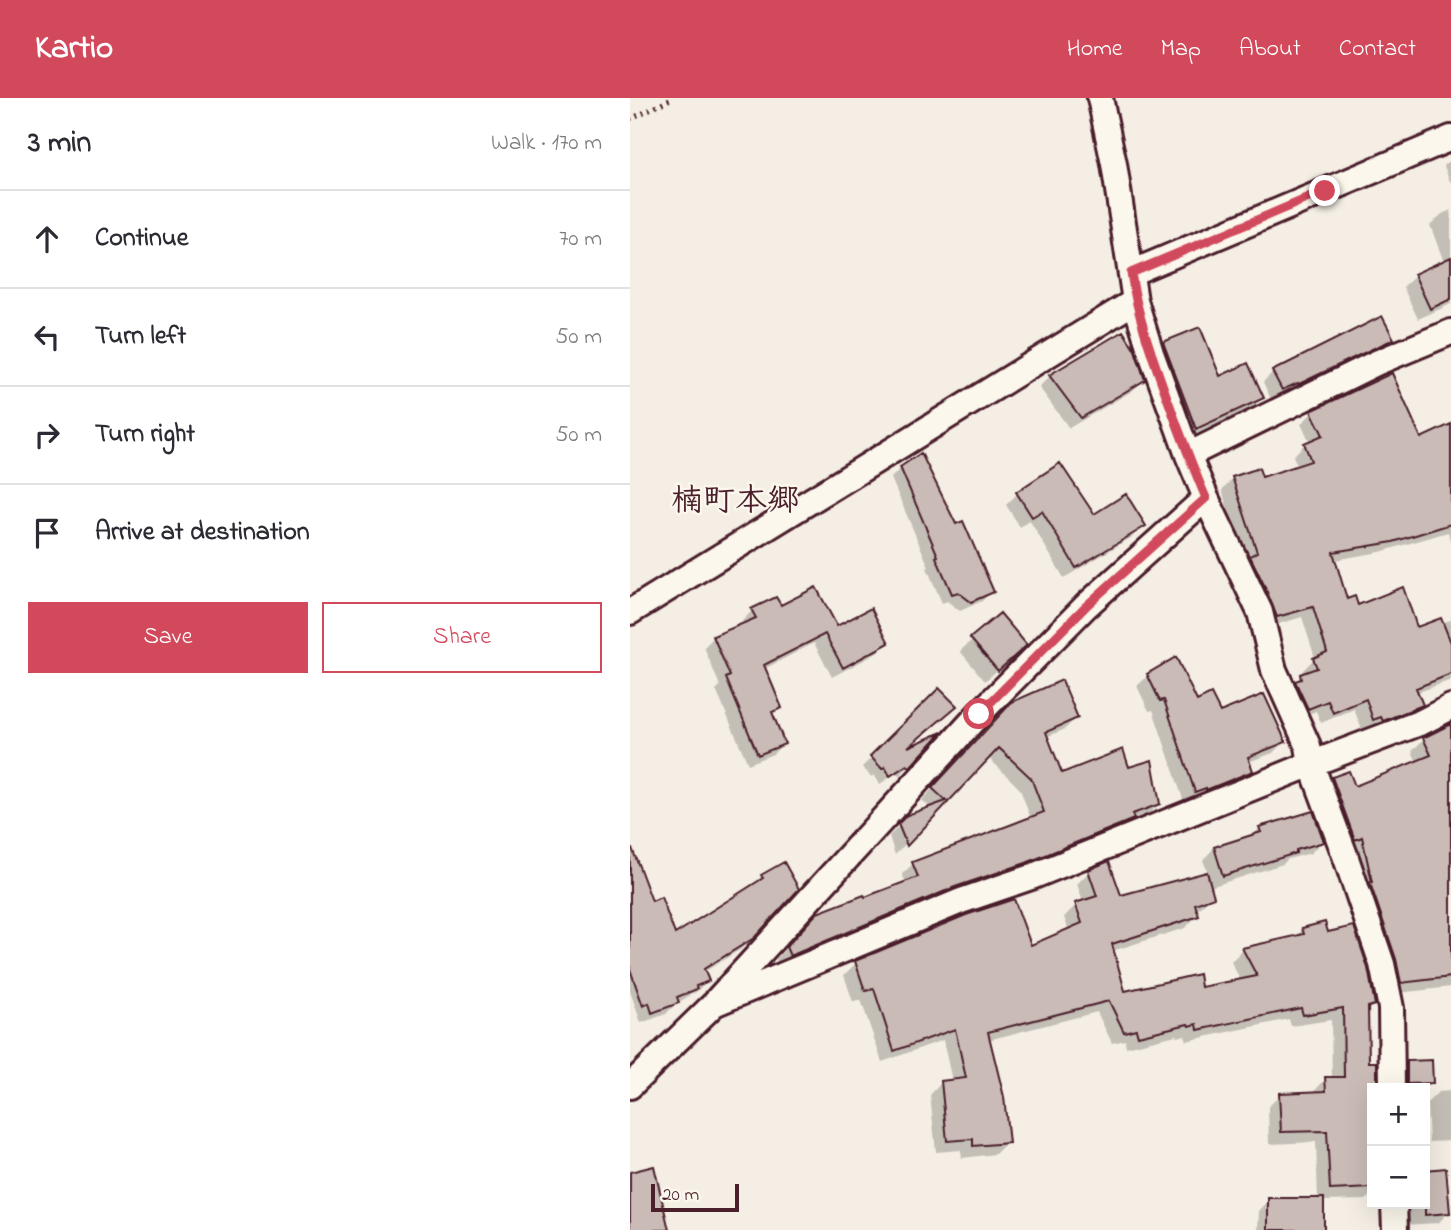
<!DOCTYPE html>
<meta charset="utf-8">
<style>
body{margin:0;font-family:"Indie Flower","Klee One",sans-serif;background:#f2f2f3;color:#2b2b33}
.controls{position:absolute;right:21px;bottom:21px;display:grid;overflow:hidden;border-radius:0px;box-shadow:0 7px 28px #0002}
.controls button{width:63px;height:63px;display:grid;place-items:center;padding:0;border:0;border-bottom:2px solid #e1e1e2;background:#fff;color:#2b2b33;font:35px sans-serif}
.scale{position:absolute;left:21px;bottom:18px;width:88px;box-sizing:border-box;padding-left:7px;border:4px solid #4a1f2b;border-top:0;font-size:19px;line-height:24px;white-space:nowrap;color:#4a1f2b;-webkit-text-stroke:5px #fbf7ec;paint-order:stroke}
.stop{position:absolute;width:21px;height:21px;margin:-16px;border:5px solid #d1495b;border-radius:50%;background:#fff}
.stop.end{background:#d1495b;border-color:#fff;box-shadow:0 2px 7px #0008}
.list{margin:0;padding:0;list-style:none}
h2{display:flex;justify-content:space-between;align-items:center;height:91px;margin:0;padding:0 28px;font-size:30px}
h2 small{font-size:23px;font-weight:400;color:#7c7c81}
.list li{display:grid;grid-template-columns:46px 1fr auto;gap:21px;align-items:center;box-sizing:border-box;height:98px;padding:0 28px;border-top:2px solid #e1e1e2}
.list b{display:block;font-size:26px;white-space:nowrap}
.list em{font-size:23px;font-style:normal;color:#7c7c81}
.actions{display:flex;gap:14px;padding:21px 28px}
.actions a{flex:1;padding:16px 0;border:2px solid #d1495b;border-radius:0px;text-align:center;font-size:24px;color:#d1495b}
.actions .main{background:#d1495b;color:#fff}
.icon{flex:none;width:38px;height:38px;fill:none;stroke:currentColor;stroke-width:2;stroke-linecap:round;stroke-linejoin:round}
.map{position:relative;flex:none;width:821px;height:1132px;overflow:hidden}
header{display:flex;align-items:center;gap:42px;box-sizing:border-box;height:98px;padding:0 35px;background:#d1495b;color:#fff}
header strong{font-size:33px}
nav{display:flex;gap:38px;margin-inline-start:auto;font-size:24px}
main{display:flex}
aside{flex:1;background:#fff}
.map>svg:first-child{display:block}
.shadow{fill:#0003}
.building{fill:#cabbb6;stroke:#4a1f2b;stroke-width:2}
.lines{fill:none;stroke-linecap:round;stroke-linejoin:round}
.minor-casing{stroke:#4a1f2b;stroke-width:30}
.path{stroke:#4a1f2b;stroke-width:4.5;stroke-dasharray:2 5;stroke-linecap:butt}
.minor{stroke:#fbf7ec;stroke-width:24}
.route{stroke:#d1495b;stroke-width:9}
.labels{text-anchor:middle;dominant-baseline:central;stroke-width:5;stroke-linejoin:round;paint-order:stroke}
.quarter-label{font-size:32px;font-weight:bold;fill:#4a1f2b;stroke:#fbf7ec}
</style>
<header>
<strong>Kartio</strong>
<nav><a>Home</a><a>Map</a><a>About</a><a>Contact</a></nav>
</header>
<main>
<aside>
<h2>3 min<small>Walk · 170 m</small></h2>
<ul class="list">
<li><svg class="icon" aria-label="ahead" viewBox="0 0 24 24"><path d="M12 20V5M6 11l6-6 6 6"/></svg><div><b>Continue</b></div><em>70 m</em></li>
<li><svg class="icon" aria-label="left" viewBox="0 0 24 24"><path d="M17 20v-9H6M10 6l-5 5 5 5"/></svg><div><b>Turn left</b></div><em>50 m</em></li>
<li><svg class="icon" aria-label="right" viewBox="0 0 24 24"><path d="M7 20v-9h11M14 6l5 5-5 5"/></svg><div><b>Turn right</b></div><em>50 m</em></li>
<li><svg class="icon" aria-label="arrive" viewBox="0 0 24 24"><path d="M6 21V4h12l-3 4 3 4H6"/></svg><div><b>Arrive at destination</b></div></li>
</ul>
<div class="actions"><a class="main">Save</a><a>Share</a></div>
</aside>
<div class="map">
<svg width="821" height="1132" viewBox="0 0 821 1132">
<rect width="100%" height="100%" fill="#f4eee4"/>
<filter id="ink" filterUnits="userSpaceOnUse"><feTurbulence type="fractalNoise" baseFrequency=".0143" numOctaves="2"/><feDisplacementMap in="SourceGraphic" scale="14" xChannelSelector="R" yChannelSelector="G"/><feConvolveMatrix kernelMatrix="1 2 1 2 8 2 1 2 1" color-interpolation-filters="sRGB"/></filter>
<g filter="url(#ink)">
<path class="shadow" d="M821,61v25l-7,-18z
M821,112v94l-33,15 -15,-32 12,-11 29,-14 -14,-37 12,-11z
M762,241l-10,10 -94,44 -1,-1 -16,7 -8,-17 10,-10z
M534,246l55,35 43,18 -10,11 -67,31 -31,-85z
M420,278l93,4 -11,11 -63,37 -30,-41z
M682,315l108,27 31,-14v117l-3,-11 -68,20 -46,8 12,41 11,6 59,23 35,-10v60l-35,13 5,12 -12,11 -38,15 -2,-4 -7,3 -8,-21 -33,14 -5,-12 -20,8 -7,-32 15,-12 -2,-4 13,-13 -13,-41 -37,11 -43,-138 11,-12 28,1 37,-12 -5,-11 12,-12 5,-2 -9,-18z
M430,367l33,51 51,9 -12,12 -68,41 -34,-57 -10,6 -14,-22 11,-11z
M271,370l54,59 37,64 -10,10 -22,10 -13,-10 -5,2 -15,-35 2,-1 -38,-89z
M145,501l5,9 56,20 51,15 -10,10 -45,24 -18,-34 -50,26 16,38 -9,9 12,28 -10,10 -25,10 -32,-74 4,-4 -16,-39 10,-10 30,-12 -2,-4 10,-10z
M370,517l13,41 -28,25 -25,-30z
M519,577l70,40 65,26 -11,12 -25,9 3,9 -11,11 -56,20 -31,-92 -4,1 -12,-25z
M309,593l-34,58 4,17 -10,10 -3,-3 -16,11 -6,-9 -3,2 -9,-10z
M371,617l75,3 -11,11 -19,8 15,39 67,-6 31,34 -11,11 -18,6 -9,9 -342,136 -3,-7 30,-33 58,-26 42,-17 -4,-9 11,-10 118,-45 -11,-30 -32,-32 -93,98 -6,-19 19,-19 23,-9 -9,-8z
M821,627v262l-62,7 -68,-203 12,-12 21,9 63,-25 -5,-12 12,-12z
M630,730l62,13 -11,12 -23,6 -5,5 -73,23 2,9 -12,12 -5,2 2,6 -12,12 -73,23 11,42 77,-4 41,-8 -10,-19 12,-12 52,-12 8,-9 24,5 46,71 -6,7 1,52 7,20 -5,5 2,104 -6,7 -44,1v29h-64l1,-19 10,-11h49l-2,-58 -47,2 -1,-37 12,-12 34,-2v-2l12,-12h6l-1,-59 -40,6 -2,-7 -103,22 -1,-6 -8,2 -1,-2 -50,12 -1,-7 -13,3 -15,-31 -109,28 19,102 -12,12 -33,4 -1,-8 -25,2 -6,-57 12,-13 10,-1 -9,-41 -61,22 -21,-62 -8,2 -9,-27 12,-12 174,-16 39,-16 -5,-14 12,-12 7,-3 -6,-18 12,-12 31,26 88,-25 -5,-13 11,-12 38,-12z
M153,766l-30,73 -12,12 -37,23 3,9 -11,11 -6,2 -6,6 -8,3 -10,11 -25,9 -11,-32v-117l44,63 77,-50 11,-11z
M777,965l24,20 -6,5h-23v-20z
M821,993v50l-22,1 -2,-39 11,-11z
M814,1072l4,43 -10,10 -36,2 -2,-21h25v-32z"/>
<path class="building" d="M821,159v42l-21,10 -16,-35z
M752,218l12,23 -24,11 -71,34 -1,-1 -16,7 -10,-19z
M570,229l20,49 28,-13 16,35 -68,31 -33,-87z
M493,233l12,19 10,30 -64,38 -32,-43z
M762,275l29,65 30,-14v100l-58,18 -60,10 14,47 8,-3 3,9 45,-18 14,40 24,-9 10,25v31l-35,14 7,17 -40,16 -2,-4 -8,3 -7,-21 -33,14 -5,-12 -20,8 -13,-28 6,-2 -1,-5 17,-6 -4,-10 14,-6 -14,-45 -36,10 -12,-30 -15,-31 7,-4 -25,-75 27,-9 3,9 49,-16 -7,-18 19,-8 -12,-24z
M291,355l35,71 7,-3 31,71 -23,10 -13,-10 -6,2 -16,-37 2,-1 -38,-89z
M430,365l34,51 32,-20 20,32 -70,42 -34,-57 -10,6 -16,-25z
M186,489l21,39 34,-18 18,35 -46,25 -18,-34 -61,31 18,43 -10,4 13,32 -27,11 -32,-77 4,-2 -17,-40 43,-18 -5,-9 25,-12 5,8z
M370,515l27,32 -29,26 -28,-33z
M546,559l21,44 14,-7 9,18 44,-18 22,48 -38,15 5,14 -47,19v-2l-11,4 -31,-92 -4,1 -13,-27z
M432,582l16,38 -32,14 16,41 61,-24 6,18 23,-7 8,44 -28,10 2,5 -108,44 -71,24 -165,69 -4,-9 31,-34 47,-18 1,2 53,-20 -6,-15 132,-50 -13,-34 -32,-30 -92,98 -9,-22 9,-9 39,-14 -14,-13 80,-86z
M309,590l18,18 -49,41 34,-15 -32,35 -3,-2 -17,11 -5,-9 -3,2 -12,-13z
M821,626v253l-50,6 -5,-24 -26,-76 2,-1 -10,-45 -7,3 -23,-63 17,-6 6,15 76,-31 -8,-17z
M683,713l11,31 -28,8v3l-73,23 -9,-29 47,-15 -2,-5z
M0,750h2l20,53 9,-4 14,37 88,-56 -2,-3 23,-13 15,27 -45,49 -50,31 5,12 -13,5 1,3 -20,8 2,6 -27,10 -3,-10 -6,3 -13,-37z
M479,763l12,34 86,-23 7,25 -19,7 4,12 -87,28 13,47 74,-17 2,13 56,-11 -15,-28 62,-14 -2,-6 23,-6 3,10 26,-6 14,42 7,37 -7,2 1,55h8v23h-6l1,103 -42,2 -3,-59 -46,1 -2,-39 47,-2 -1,-14h19l-1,-69 -40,7 -2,-7 -103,22 -1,-6 -8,2 -1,-2 -50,12 -2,-7 -12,3 -15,-31 -121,31 16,65 5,46 -36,3v-7l-26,2 -6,-60 25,-3 -11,-49 -61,22 -20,-62 -9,2 -10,-30 111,-46 48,-16 17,46 51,-22 -7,-20 22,-7 -9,-26z
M802,962l1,23 -26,1v-23z
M24,1068l15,64h-39v-58z
M816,1070l4,45 -25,2v-45z
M638,1100h56v32h-56z"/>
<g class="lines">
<defs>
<path id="minor" d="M470,0l14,66 21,137 16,52 37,102 18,43 54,114 14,58 34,76 3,18 35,94 36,106 9,44 1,80
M501,175l320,-135
M558,357l188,-92 75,-31
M0,514l505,-311
M88,901l261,-285 107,-108 120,-108
M0,988l84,-82 247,-103 70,-24 280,-113 111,-42 29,-15
M764,1106l1,26"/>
</defs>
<use href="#minor" class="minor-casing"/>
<path class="path" d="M0,21l43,-21"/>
<use href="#minor" class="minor"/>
</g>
</g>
<g class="lines" filter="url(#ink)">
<path class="route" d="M349,616l107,-108 120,-108c-15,-35 -28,-70 -41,-106 -14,-39 -28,-78 -34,-119l194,-82"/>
</g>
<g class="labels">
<g class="quarter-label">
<text x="105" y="404">楠町本郷</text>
</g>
</g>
</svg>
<div class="controls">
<button>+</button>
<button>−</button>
</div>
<div class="scale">20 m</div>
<div class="stop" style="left:349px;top:616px"></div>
<div class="stop end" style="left:695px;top:93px"></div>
</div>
</main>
